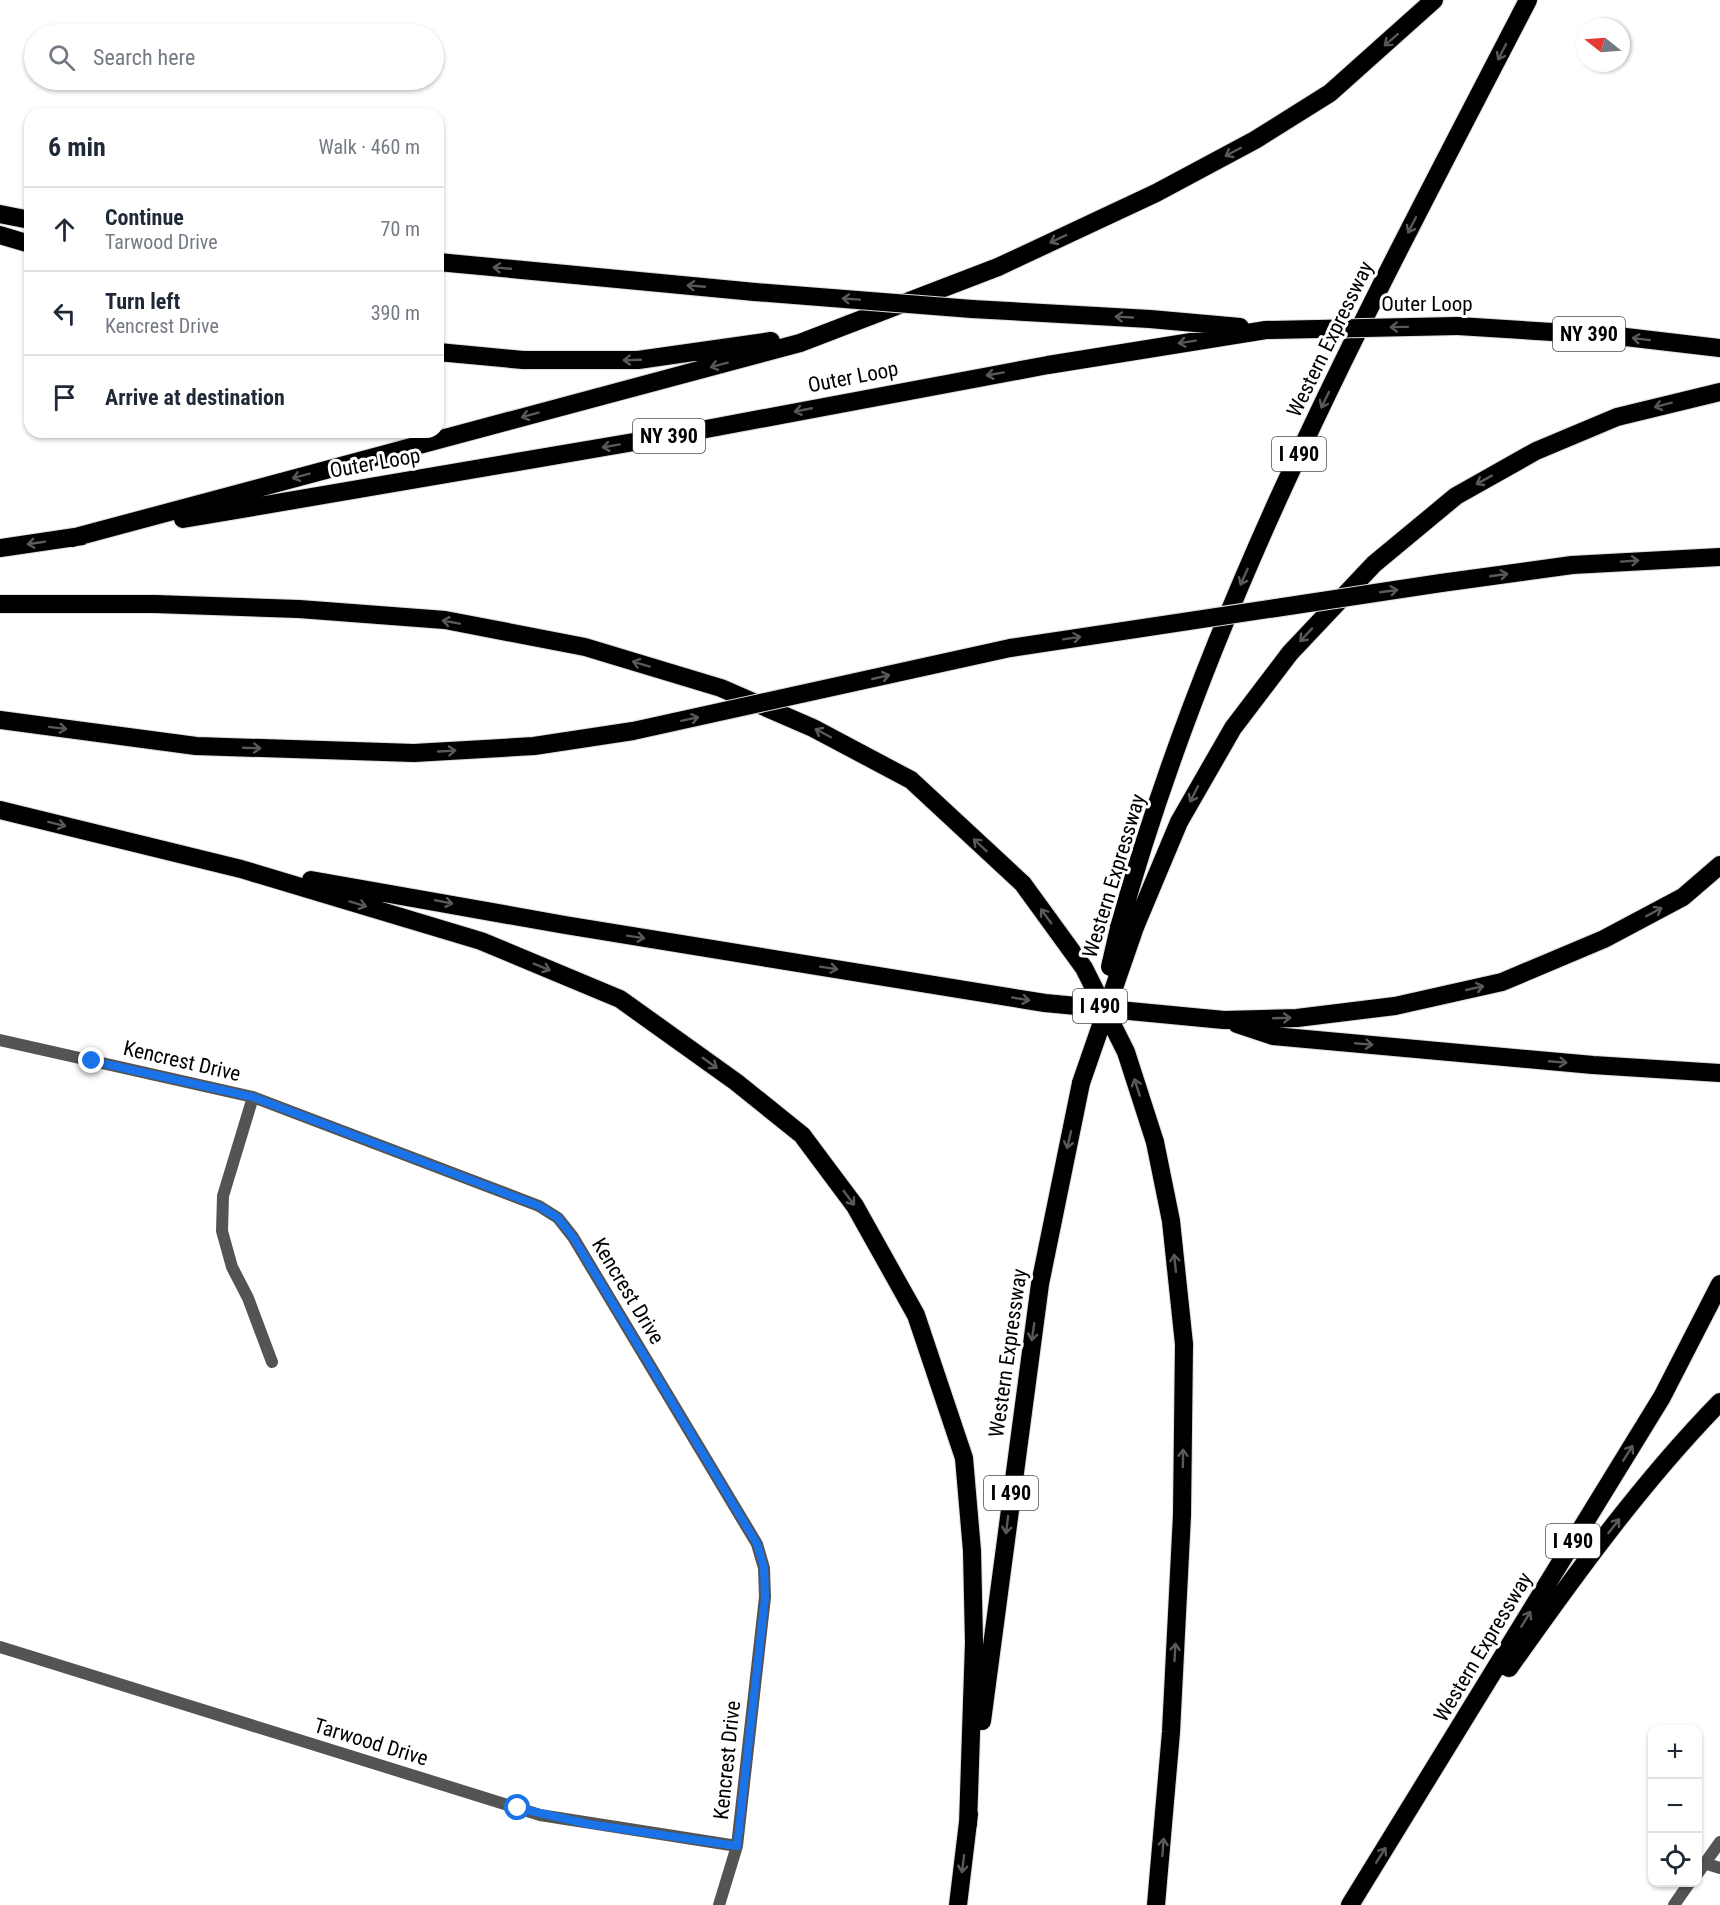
<!DOCTYPE html>
<meta charset="utf-8">
<style>
body{margin:0;font-family:"Roboto Condensed",sans-serif;background:#f6f6f7;color:#1f2937}
.controls{position:absolute;right:18px;bottom:18px;display:grid;overflow:hidden;border-radius:12px;box-shadow:0 2px 4px #0004}
.controls button{width:54px;height:54px;display:grid;place-items:center;padding:0;border:0;border-bottom:2px solid #e0e1e3;background:#fff;color:#1f2937;font:30px sans-serif}
.compass{position:absolute;left:1576px;top:18px;width:54px;height:54px;border-radius:50%;background:#fff;box-shadow:0 2px 4px #0004;rotate:287deg}
.stop{position:absolute;width:18px;height:18px;margin:-14px;border:4px solid #1a73e8;border-radius:50%;background:#fff}
.stop.end{background:#1a73e8;border-color:#fff;box-shadow:0 2px 6px #0008}
.list{margin:0;padding:0;list-style:none}
h2{display:flex;justify-content:space-between;align-items:center;height:78px;margin:0;padding:0 24px;font-size:26px}
h2 small{font-size:20px;font-weight:400;color:#747a83}
.list li{display:grid;grid-template-columns:39px 1fr auto;gap:18px;align-items:center;box-sizing:border-box;height:84px;padding:0 24px;border-top:2px solid #e0e1e3}
.list b{display:block;font-size:22px;white-space:nowrap}
.list p{margin:0;font-size:20px;white-space:nowrap;color:#747a83}
.list em{font-size:20px;font-style:normal;color:#747a83}
.icon{flex:none;width:33px;height:33px;fill:none;stroke:currentColor;stroke-width:2;stroke-linecap:round;stroke-linejoin:round}
.map{position:relative;flex:none;width:1720px;height:1905px;overflow:hidden}
.search{position:absolute;background:#fff;box-shadow:0 2px 4px #0004;left:24px;top:24px;width:420px;height:66px;display:flex;align-items:center;gap:15px;box-sizing:border-box;padding:0 21px;border-radius:33px;color:#747a83;font-size:22px}
.panel{position:absolute;background:#fff;box-shadow:0 2px 4px #0004;left:24px;top:108px;width:420px;height:330px;border-radius:18px}
.map>svg:first-child{display:block}
.lines{fill:none;stroke-linecap:round;stroke-linejoin:round}
.highway-casing{stroke:#dbdbdb;stroke-width:20}
.street{stroke:#545454;stroke-width:12}
.highway{stroke:#000;stroke-width:18}
.highway-bridge-casing{stroke:#dbdbdb;stroke-width:20;stroke-linecap:butt}
.highway-bridge{stroke:#000;stroke-width:18}
.oneway{stroke:#595959}
.route{stroke:#1a73e8;stroke-width:8}
.labels{text-anchor:middle;dominant-baseline:central;stroke-width:6;stroke-linejoin:round;paint-order:stroke}
.shield{fill:#fff;stroke:#4c4c4c;stroke-width:1.5}
.shield-label{font-size:20px;font-weight:bold;fill:#000}
.street-label{font-size:21px;fill:#000;stroke:#fff}
</style>
<div class="map">
<svg width="1720" height="1905" viewBox="0 0 1720 1905">
<rect width="100%" height="100%" fill="#fff"/>
<g class="lines">
<defs>
<path id="highway" d="M0,214l30,6
M0,235l30,9
M438,262l317,30
M972,309l178,10 90,8
M1458,326l159,10 103,12
M438,352l85,8h115l133,-19
M183,519l486,-83 379,-71 218,-35
M72,538l728,-195 198,-76 158,-74 99,-53 75,-47 104,-93
M0,548l82,-12
M1441,583l131,-18 148,-8
M0,604h155l144,5 146,11 140,27 136,41 92,40 98,52 112,104
M0,720l196,26 218,7 120,-7 99,-15
M0,810l241,59 240,72 139,58 116,83 66,53 53,71 61,109 48,143 8,93 2,91 -6,183
M311,880l254,45 480,78 179,17 73,-2 98,-12 107,-24 102,-43 79,-42 37,-32
M1135,927l44,-105 54,-94 57,-75 84,-89 82,-68 80,-45 81,-34 103,-25
M1119,928c90,-328 254,-628 409,-928
M1237,1024l36,12 320,29 127,8
M1155,1142l16,79 13,123 -2,171 -11,217 -15,173
M1509,1668c65,-92 132,-185 211,-266
M982,1721l58,-437 41,-201
M958,1905l11,-91
M1350,1905l312,-508 58,-113"/>
</defs>
<use href="#highway" class="highway-casing"/>
<path class="street" d="M0,1040l253,57 286,109 19,12 15,19 184,307 7,24 1,29 -28,249 -18,59
M253,1097l-30,99 -1,35 10,36 16,31 24,64
M0,1647l540,168 197,31
M1704,1863l16,5
M1698,1873l22,-31
M1674,1905l16,-23"/>
<use href="#highway" class="highway"/>
<defs>
<path id="highway-bridge" d="M755,292l217,17
M1266,330l192,-4
M633,731l377,-83 431,-65
M1023,884l61,84 42,84 29,90
M1110,967l9,-39
M1081,1083l54,-156"/>
</defs>
<use href="#highway-bridge" class="highway-bridge-casing"/>
<use href="#highway-bridge" class="highway-bridge"/>
</g>
<defs><path id="oneway-shaft" d="M-6 0H5M1.5-3L5.5 0L1.5 3" fill="none" stroke-width="1.6" stroke-linecap="round" stroke-linejoin="round" transform="scale(1.5)"/></defs>
<g class="oneway">
<use href="#oneway-shaft" transform="translate(1391 40) rotate(139)"/>
<use href="#oneway-shaft" transform="translate(1502 52) rotate(117)"/>
<use href="#oneway-shaft" transform="translate(1233 152) rotate(152)"/>
<use href="#oneway-shaft" transform="translate(1412 225) rotate(117)"/>
<use href="#oneway-shaft" transform="translate(1058 239) rotate(155)"/>
<use href="#oneway-shaft" transform="translate(502 268) rotate(-175)"/>
<use href="#oneway-shaft" transform="translate(696 286) rotate(-175)"/>
<use href="#oneway-shaft" transform="translate(851 299) rotate(-176)"/>
<use href="#oneway-shaft" transform="translate(1124 317) rotate(-177)"/>
<use href="#oneway-shaft" transform="translate(1399 327) rotate(179)"/>
<use href="#oneway-shaft" transform="translate(1641 339) rotate(-173)"/>
<use href="#oneway-shaft" transform="translate(1187 342) rotate(171)"/>
<use href="#oneway-shaft" transform="translate(632 360) rotate(178)"/>
<use href="#oneway-shaft" transform="translate(719 365) rotate(165)"/>
<use href="#oneway-shaft" transform="translate(995 374) rotate(170)"/>
<use href="#oneway-shaft" transform="translate(1325 400) rotate(116)"/>
<use href="#oneway-shaft" transform="translate(1663 405) rotate(165)"/>
<use href="#oneway-shaft" transform="translate(803 410) rotate(169)"/>
<use href="#oneway-shaft" transform="translate(530 415) rotate(165)"/>
<use href="#oneway-shaft" transform="translate(611 446) rotate(170)"/>
<use href="#oneway-shaft" transform="translate(301 476) rotate(165)"/>
<use href="#oneway-shaft" transform="translate(1484 480) rotate(151)"/>
<use href="#oneway-shaft" transform="translate(36 543) rotate(172)"/>
<use href="#oneway-shaft" transform="translate(1630 561) rotate(-4)"/>
<use href="#oneway-shaft" transform="translate(1499 575) rotate(-8)"/>
<use href="#oneway-shaft" transform="translate(1244 577) rotate(114)"/>
<use href="#oneway-shaft" transform="translate(1389 591) rotate(-8)"/>
<use href="#oneway-shaft" transform="translate(451 622) rotate(-170)"/>
<use href="#oneway-shaft" transform="translate(1306 635) rotate(133)"/>
<use href="#oneway-shaft" transform="translate(1072 638) rotate(-9)"/>
<use href="#oneway-shaft" transform="translate(641 664) rotate(-163)"/>
<use href="#oneway-shaft" transform="translate(881 677) rotate(-13)"/>
<use href="#oneway-shaft" transform="translate(690 719) rotate(-12)"/>
<use href="#oneway-shaft" transform="translate(58 728) rotate(7)"/>
<use href="#oneway-shaft" transform="translate(823 733) rotate(-152)"/>
<use href="#oneway-shaft" transform="translate(252 748) rotate(2)"/>
<use href="#oneway-shaft" transform="translate(447 751) rotate(-3)"/>
<use href="#oneway-shaft" transform="translate(1194 794) rotate(117)"/>
<use href="#oneway-shaft" transform="translate(57 824) rotate(14)"/>
<use href="#oneway-shaft" transform="translate(980 845) rotate(-137)"/>
<use href="#oneway-shaft" transform="translate(444 902) rotate(11)"/>
<use href="#oneway-shaft" transform="translate(358 904) rotate(17)"/>
<use href="#oneway-shaft" transform="translate(1654 912) rotate(-28)"/>
<use href="#oneway-shaft" transform="translate(1046 916) rotate(-126)"/>
<use href="#oneway-shaft" transform="translate(636 937) rotate(9)"/>
<use href="#oneway-shaft" transform="translate(542 967) rotate(22)"/>
<use href="#oneway-shaft" transform="translate(829 968) rotate(9)"/>
<use href="#oneway-shaft" transform="translate(1475 988) rotate(-13)"/>
<use href="#oneway-shaft" transform="translate(1021 999) rotate(10)"/>
<use href="#oneway-shaft" transform="translate(1282 1018) rotate(-2)"/>
<use href="#oneway-shaft" transform="translate(1364 1044) rotate(5)"/>
<use href="#oneway-shaft" transform="translate(1558 1062) rotate(5)"/>
<use href="#oneway-shaft" transform="translate(710 1063) rotate(36)"/>
<use href="#oneway-shaft" transform="translate(1137 1087) rotate(-108)"/>
<use href="#oneway-shaft" transform="translate(1069 1140) rotate(103)"/>
<use href="#oneway-shaft" transform="translate(849 1198) rotate(53)"/>
<use href="#oneway-shaft" transform="translate(1175 1263) rotate(-96)"/>
<use href="#oneway-shaft" transform="translate(1033 1332) rotate(98)"/>
<use href="#oneway-shaft" transform="translate(1628 1453) rotate(-58)"/>
<use href="#oneway-shaft" transform="translate(1183 1458) rotate(-89)"/>
<use href="#oneway-shaft" transform="translate(1007 1525) rotate(97)"/>
<use href="#oneway-shaft" transform="translate(1614 1526) rotate(-52)"/>
<use href="#oneway-shaft" transform="translate(1526 1619) rotate(-59)"/>
<use href="#oneway-shaft" transform="translate(1175 1652) rotate(-87)"/>
<use href="#oneway-shaft" transform="translate(1163 1847) rotate(-86)"/>
<use href="#oneway-shaft" transform="translate(1381 1855) rotate(-58)"/>
<use href="#oneway-shaft" transform="translate(963 1864) rotate(97)"/>
</g>
<g class="lines">
<path class="route" d="M92,1061l161,36 286,109 19,12 15,19 184,307 7,24 1,30 -28,248 -149,-22 -70,-16"/>
</g>
<g class="labels">
<g class="shield">
<rect x="1553" y="317" width="72" height="34" rx="4.5"/>
<rect x="633" y="419" width="72" height="34" rx="4.5"/>
<rect x="1272" y="437" width="54" height="34" rx="4.5"/>
<rect x="1073" y="989" width="54" height="34" rx="4.5"/>
<rect x="984" y="1476" width="54" height="34" rx="4.5"/>
<rect x="1546" y="1524" width="54" height="34" rx="4.5"/>
</g>
<g class="shield-label">
<text x="1589" y="334">NY 390</text>
<text x="669" y="436">NY 390</text>
<text x="1299" y="454">I 490</text>
<text x="1100" y="1006">I 490</text>
<text x="1011" y="1493">I 490</text>
<text x="1573" y="1541">I 490</text>
</g>
<g class="street-label">
<text x="1427" y="304">Outer Loop</text>
<text transform="translate(1330 339) rotate(-64)">Western Expressway</text>
<text transform="translate(853 377) rotate(-11)">Outer Loop</text>
<text transform="translate(375 463) rotate(-10)">Outer Loop</text>
<text transform="translate(1114 876) rotate(-73)">Western Expressway</text>
<text transform="translate(182 1061) rotate(13)">Kencrest Drive</text>
<text transform="translate(628 1291) rotate(59)">Kencrest Drive</text>
<text transform="translate(1008 1353) rotate(-82)">Western Expressway</text>
<text transform="translate(1483 1647) rotate(-59)">Western Expressway</text>
<text transform="translate(371 1742) rotate(17)">Tarwood Drive</text>
<text transform="translate(727 1760) rotate(-84)">Kencrest Drive</text>
</g>
</g>
</svg>
<div class="controls">
<button>+</button>
<button>−</button>
<button><svg class="icon" aria-label="locate" viewBox="0 0 24 24"><circle cx="12" cy="12" r="6"/><path d="M12 2v4M12 18v4M2 12h4M18 12h4"/></svg></button>
</div>
<svg class="compass" viewBox="-18 -18 36 36"><path d="M0-13l5 13h-10z" fill="#e53935"/><path d="M0 13l5-13h-10z" fill="#747a83"/></svg>
<div class="stop" style="left:518px;top:1808px"></div>
<div class="stop end" style="left:92px;top:1061px"></div>
<div class="search"><svg class="icon" aria-label="search" viewBox="0 0 24 24"><circle cx="10" cy="10" r="6"/><path d="M15 15l6 6"/></svg>Search here</div>
<section class="panel">
<h2>6 min<small>Walk · 460 m</small></h2>
<ul class="list">
<li><svg class="icon" aria-label="ahead" viewBox="0 0 24 24"><path d="M12 20V5M6 11l6-6 6 6"/></svg><div><b>Continue</b><p>Tarwood Drive</p></div><em>70 m</em></li>
<li><svg class="icon" aria-label="left" viewBox="0 0 24 24"><path d="M17 20v-9H6M10 6l-5 5 5 5"/></svg><div><b>Turn left</b><p>Kencrest Drive</p></div><em>390 m</em></li>
<li><svg class="icon" aria-label="arrive" viewBox="0 0 24 24"><path d="M6 21V4h12l-3 4 3 4H6"/></svg><div><b>Arrive at destination</b></div></li>
</ul>
</section>
</div>
